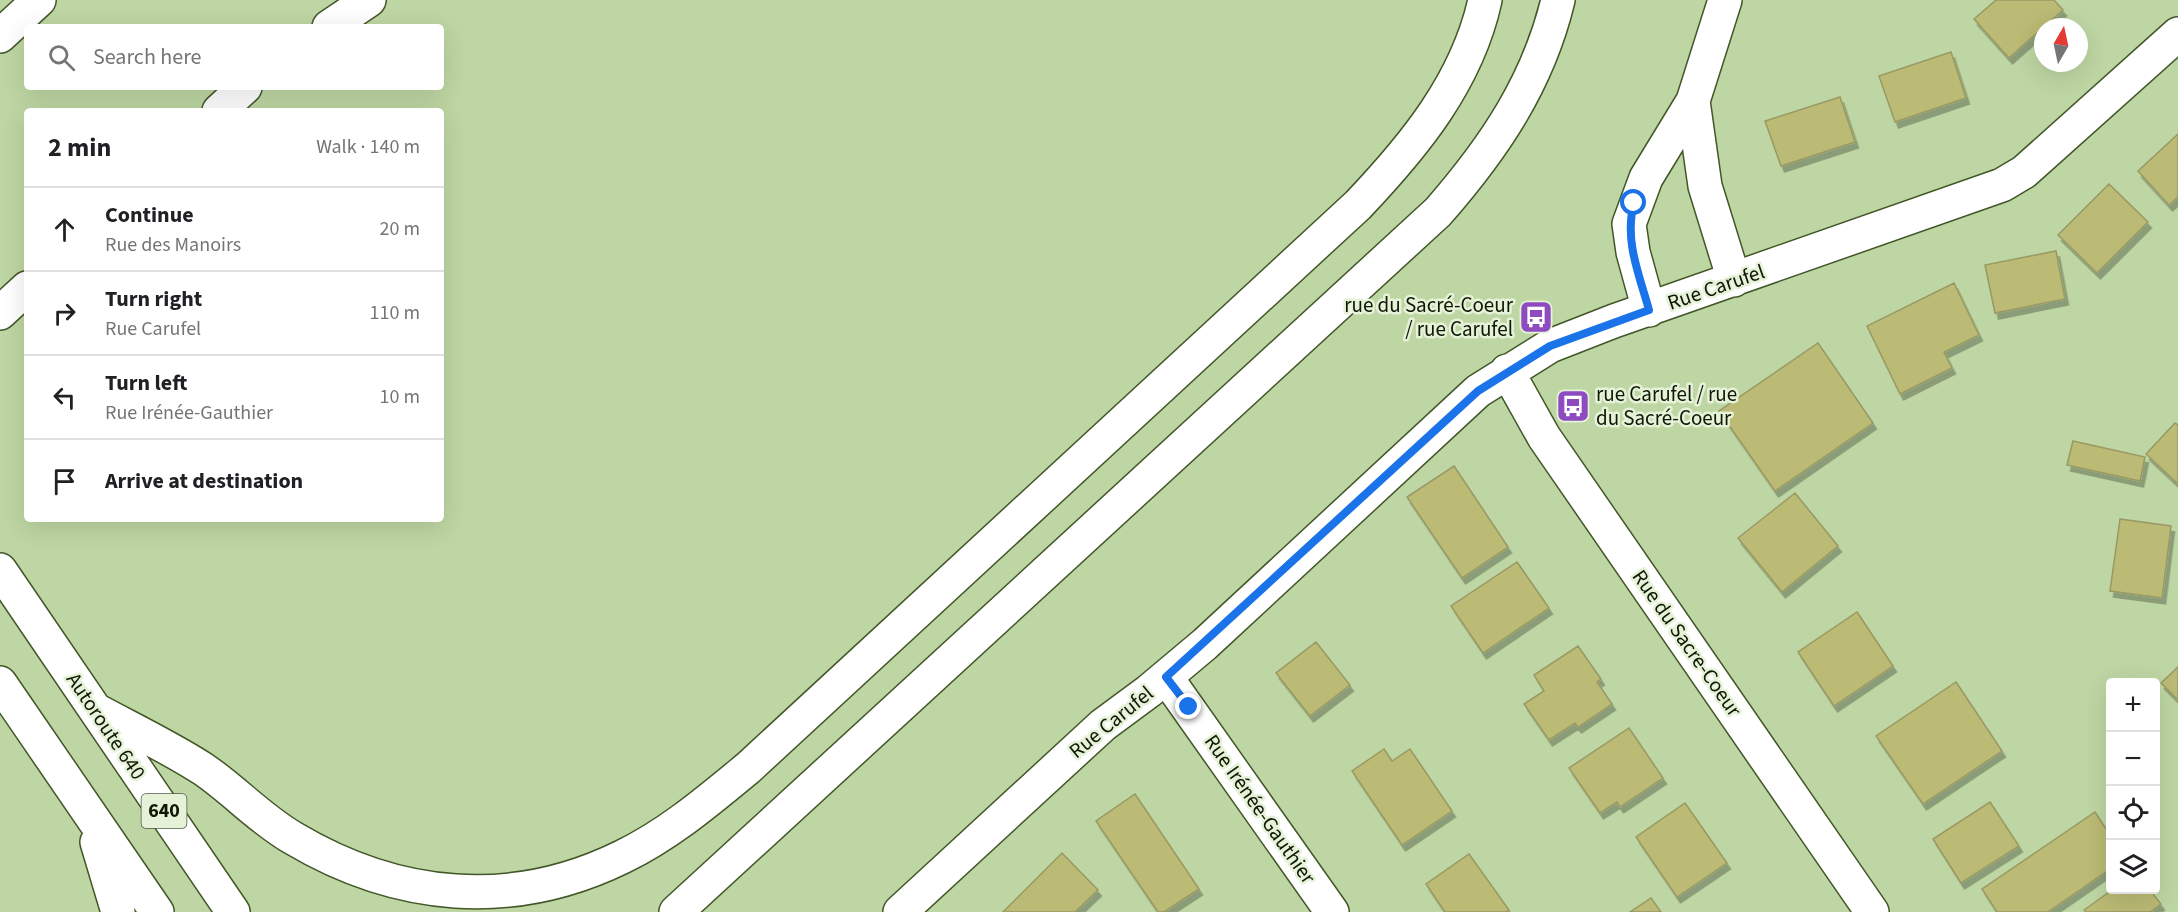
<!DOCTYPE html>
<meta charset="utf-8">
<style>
body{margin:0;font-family:"Source Sans 3",sans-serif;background:#f6f6f6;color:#202124}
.controls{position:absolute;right:18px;bottom:18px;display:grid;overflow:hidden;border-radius:6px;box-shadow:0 6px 24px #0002}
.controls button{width:54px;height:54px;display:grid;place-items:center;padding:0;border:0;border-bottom:2px solid #e0e0e0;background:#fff;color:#202124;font:30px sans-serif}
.compass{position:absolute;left:2034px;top:18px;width:54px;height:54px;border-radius:50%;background:#fff;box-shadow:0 6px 24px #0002;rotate:9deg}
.stop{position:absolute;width:18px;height:18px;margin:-14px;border:4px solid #1a73e8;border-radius:50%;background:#fff}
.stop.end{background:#1a73e8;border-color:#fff;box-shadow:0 2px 6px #0008}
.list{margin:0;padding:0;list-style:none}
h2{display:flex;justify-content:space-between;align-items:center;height:78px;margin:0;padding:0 24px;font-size:26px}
h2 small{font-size:20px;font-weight:400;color:#757577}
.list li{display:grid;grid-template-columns:39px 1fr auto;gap:18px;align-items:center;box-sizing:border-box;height:84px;padding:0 24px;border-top:2px solid #e0e0e0}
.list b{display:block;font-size:22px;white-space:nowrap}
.list p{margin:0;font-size:20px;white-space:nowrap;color:#757577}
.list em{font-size:20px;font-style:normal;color:#757577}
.icon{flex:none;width:33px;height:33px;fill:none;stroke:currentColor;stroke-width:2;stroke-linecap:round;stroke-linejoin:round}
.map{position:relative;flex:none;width:2178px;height:912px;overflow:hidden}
.search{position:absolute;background:#fff;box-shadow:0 6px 24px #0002;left:24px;top:24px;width:420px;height:66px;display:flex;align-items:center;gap:15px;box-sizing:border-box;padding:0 21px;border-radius:6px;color:#757577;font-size:22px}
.panel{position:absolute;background:#fff;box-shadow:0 6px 24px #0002;left:24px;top:108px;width:420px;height:414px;border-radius:6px}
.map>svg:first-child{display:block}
.building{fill:#bbbb75;stroke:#999964;stroke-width:1.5;filter:url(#shadow)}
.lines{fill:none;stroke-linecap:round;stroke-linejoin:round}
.street-casing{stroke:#425628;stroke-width:36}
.highway-casing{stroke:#425628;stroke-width:36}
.street{stroke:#fff;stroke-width:33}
.highway{stroke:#fff;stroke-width:33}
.route{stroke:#1a73e8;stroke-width:8}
.labels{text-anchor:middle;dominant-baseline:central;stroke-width:5;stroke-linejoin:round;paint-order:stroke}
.shield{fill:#e6f2d8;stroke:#505944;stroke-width:1.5}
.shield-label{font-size:20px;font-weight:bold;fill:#0f1705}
.street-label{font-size:21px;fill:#0f1705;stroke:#e6f2d8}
.poi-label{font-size:21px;fill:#0f1705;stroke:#e6f2d8;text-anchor:end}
</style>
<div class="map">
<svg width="2178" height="912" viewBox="0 0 2178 912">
<defs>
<filter id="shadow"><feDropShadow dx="3.5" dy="6" stdDeviation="0" flood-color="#0004"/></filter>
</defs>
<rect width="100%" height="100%" fill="#bed6a3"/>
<path class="building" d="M1996,0h58l9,10 -54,48 -35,-39z
M1951,52l15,46 -71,24 -16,-46z
M1840,97l15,45 -74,24 -16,-45z
M2178,134v63l-9,8 -31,-34z
M2109,184l39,38 -51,51 -39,-38z
M2056,251l9,48 -70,14 -10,-48z
M1954,283l25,52 -35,17 8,16 -52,26 -33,-68z
M1818,343l55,80 -98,68 -56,-80z
M2175,423l3,2v59l-32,-30z
M2073,441l72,16 -5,24 -73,-16z
M1454,466l54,81 -46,31 -55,-81z
M1795,493l43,53 -56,46 -44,-54z
M2120,519l51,7 -9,72 -52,-7z
M1517,562l32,46 -66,45 -32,-47z
M1857,612l36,54 -59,40 -36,-54z
M1316,642l34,43 -40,31 -34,-43z
M1578,646l23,33 -4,3 15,22 -34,23 -3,-4 -26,17 -25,-36 20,-13 -10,-16z
M2178,667v33l-17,-17z
M1956,682l46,69 -79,53 -47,-68z
M1629,728l34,50 -43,29 -3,-5 -17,11 -31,-45z
M1384,749l8,12 18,-12 42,62 -50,34 -50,-74z
M1135,794l64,95 -35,23h-6l-62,-91z
M1990,802l29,44 -58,37 -28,-44z
M1685,803l42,60 -50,34 -41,-60z
M2095,812l15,23v34l-62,43h-51l-15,-23z
M1062,853l36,37 -23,22h-72z
M1469,854l40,56 -3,2h-61l-19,-28z
M2112,890h38l11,14 -11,8h-64l-2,-2z
M1651,898l10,14h-31z"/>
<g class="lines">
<defs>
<path id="street" d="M1693,101l12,85 29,94
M1649,310l-16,-58 -4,-28 17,-46 47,-77 32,-101
M1507,371l37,66 328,475
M1166,677l166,235
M900,912l203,-187 46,-34 56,-47 273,-253 72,-45 64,-25 388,-136 22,-13 154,-138"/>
<path id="highway" d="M329,27l40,-27
M0,36l39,-36
M219,111l26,-24
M0,313l27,-25
M0,570l233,342
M0,683l157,229
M96,710c35,19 73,37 107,59 31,21 57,50 90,69 104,62 219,73 329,19 46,-22 86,-56 126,-89l610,-563c56,-59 109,-123 127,-205
M97,842l21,70
M676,912l762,-700c56,-64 100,-129 120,-212"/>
</defs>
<use href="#street" class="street-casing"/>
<use href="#highway" class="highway-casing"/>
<use href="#street" class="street"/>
<use href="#highway" class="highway"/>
</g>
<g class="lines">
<path class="route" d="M1189,707l-23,-30 312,-286 72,-45 99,-36c-10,-36 -25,-70 -15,-107"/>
</g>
<defs>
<symbol id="bus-square" viewBox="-11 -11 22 22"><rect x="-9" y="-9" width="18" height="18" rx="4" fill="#8e4bc0" stroke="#e6f2d8"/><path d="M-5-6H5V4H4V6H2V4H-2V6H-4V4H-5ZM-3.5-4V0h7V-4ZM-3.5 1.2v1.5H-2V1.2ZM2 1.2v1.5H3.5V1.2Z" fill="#fff"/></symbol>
</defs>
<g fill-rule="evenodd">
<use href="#bus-square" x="1517" y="298" width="38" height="38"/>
<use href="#bus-square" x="1554" y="387" width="38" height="38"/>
</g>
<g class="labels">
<rect class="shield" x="141.5" y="794" width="45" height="34" rx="4.5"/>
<g class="shield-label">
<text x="164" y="811">640</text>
</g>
<g class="street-label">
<text transform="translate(1716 287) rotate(-19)">Rue Carufel</text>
<text transform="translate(1687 643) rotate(55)">Rue du Sacre-Coeur</text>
<text transform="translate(1111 722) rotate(-39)">Rue Carufel</text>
<text transform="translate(106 726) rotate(56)">Autoroute 640</text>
<text transform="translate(1260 809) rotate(55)">Rue Irénée-Gauthier</text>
</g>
<g class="poi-label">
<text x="1513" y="305">rue du Sacré-Coeur<tspan x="1513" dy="24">/ rue Carufel</tspan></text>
<text x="1596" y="394" text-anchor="start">rue Carufel / rue<tspan x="1596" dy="24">du Sacré-Coeur</tspan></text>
</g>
</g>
</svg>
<div class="controls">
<button>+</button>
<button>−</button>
<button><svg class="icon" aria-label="locate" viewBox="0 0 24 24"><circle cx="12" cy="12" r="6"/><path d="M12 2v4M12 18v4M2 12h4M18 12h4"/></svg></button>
<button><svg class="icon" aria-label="layers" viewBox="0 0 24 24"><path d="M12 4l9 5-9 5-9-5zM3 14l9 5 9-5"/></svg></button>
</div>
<svg class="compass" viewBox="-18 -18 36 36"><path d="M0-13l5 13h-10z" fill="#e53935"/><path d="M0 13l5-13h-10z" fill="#757577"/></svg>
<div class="stop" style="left:1634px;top:203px"></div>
<div class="stop end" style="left:1189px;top:707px"></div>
<div class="search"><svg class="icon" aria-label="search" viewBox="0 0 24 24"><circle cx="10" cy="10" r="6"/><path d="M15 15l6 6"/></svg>Search here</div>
<section class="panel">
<h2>2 min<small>Walk · 140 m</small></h2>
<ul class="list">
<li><svg class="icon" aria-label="ahead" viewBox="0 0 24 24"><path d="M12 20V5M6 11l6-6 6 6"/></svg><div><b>Continue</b><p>Rue des Manoirs</p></div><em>20 m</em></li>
<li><svg class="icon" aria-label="right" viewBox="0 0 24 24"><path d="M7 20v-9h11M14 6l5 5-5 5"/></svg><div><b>Turn right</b><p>Rue Carufel</p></div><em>110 m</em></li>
<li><svg class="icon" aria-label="left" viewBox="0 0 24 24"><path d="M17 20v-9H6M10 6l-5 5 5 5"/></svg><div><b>Turn left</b><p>Rue Irénée-Gauthier</p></div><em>10 m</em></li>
<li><svg class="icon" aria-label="arrive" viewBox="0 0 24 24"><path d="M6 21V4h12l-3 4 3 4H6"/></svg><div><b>Arrive at destination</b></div></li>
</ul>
</section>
</div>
